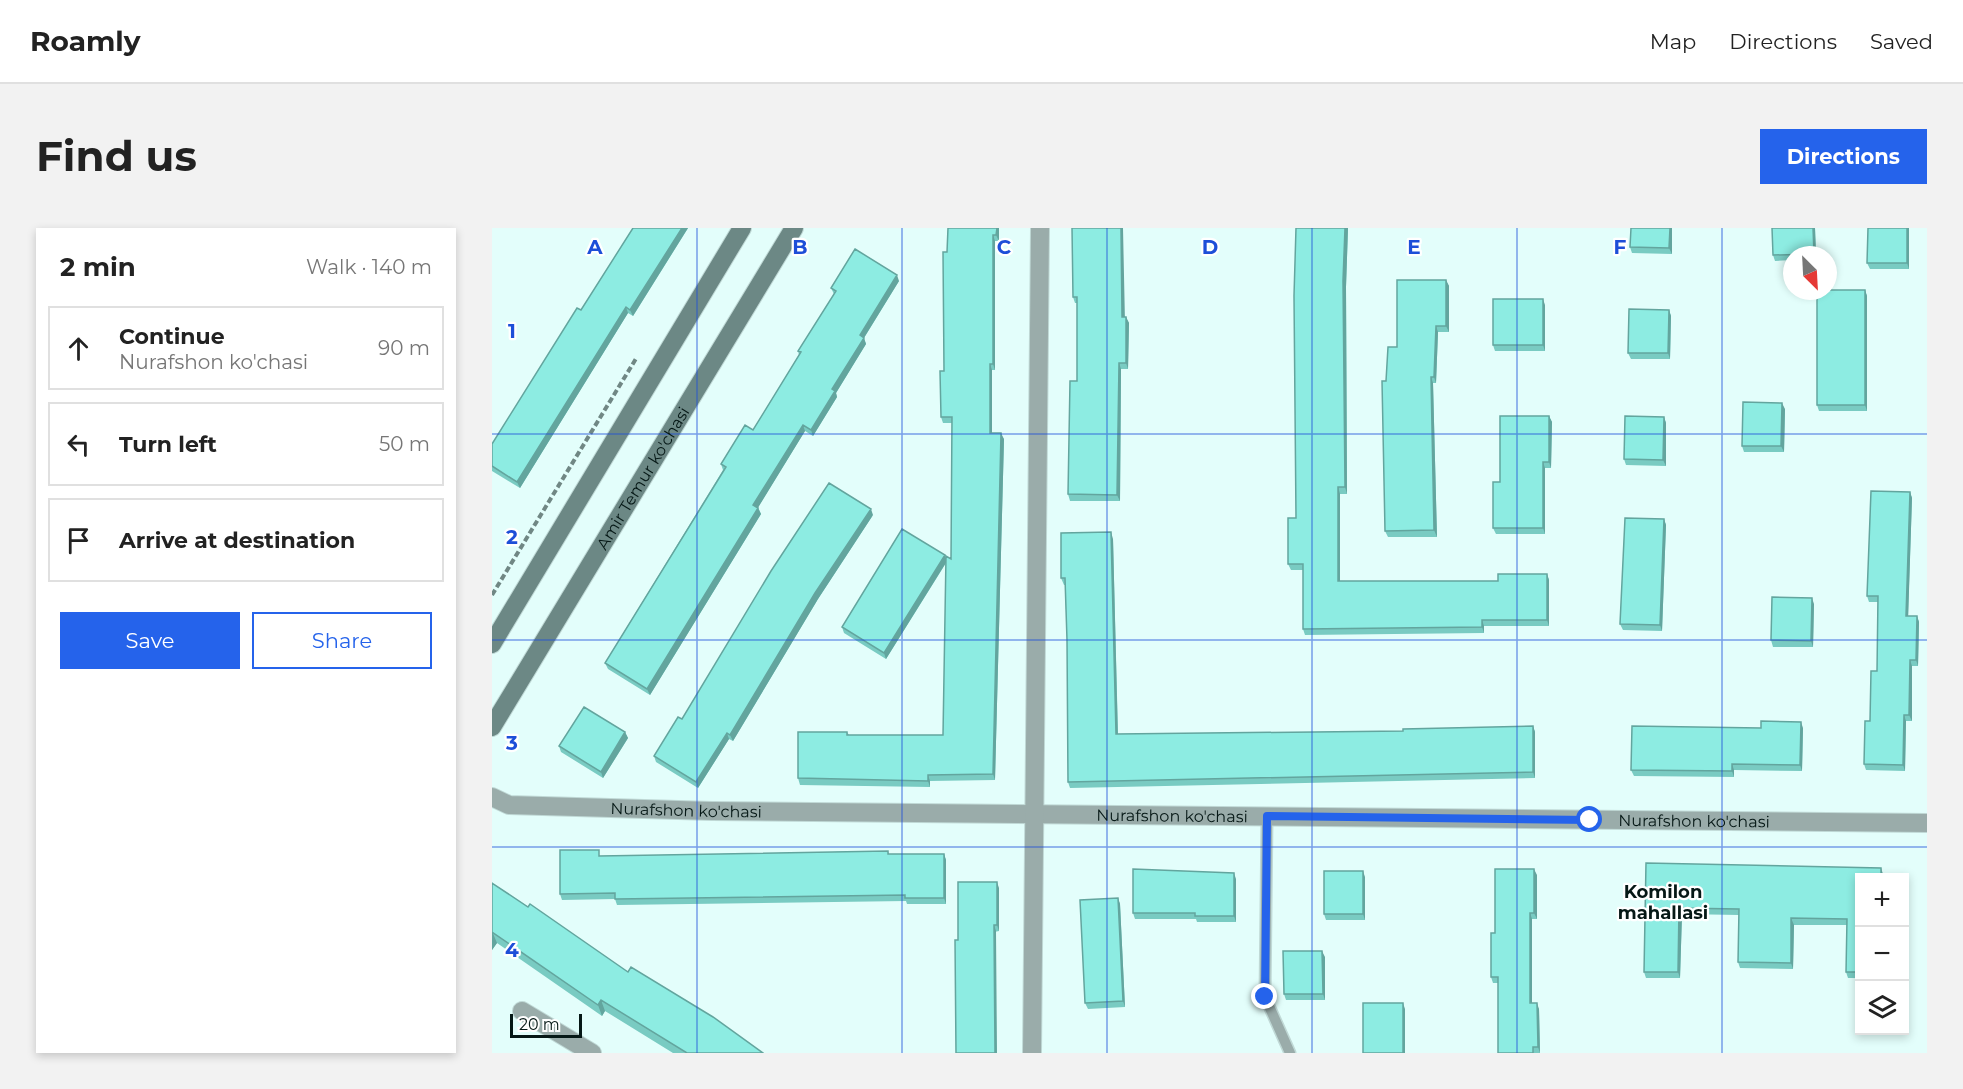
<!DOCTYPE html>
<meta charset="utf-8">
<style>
body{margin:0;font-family:Montserrat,sans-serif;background:#f2f2f2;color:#222}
.controls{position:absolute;right:18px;bottom:18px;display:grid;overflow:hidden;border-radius:0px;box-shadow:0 3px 9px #0003}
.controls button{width:54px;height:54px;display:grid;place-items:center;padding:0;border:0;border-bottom:2px solid #e0e0e0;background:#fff;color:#222;font:30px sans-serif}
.compass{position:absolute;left:1291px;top:18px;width:54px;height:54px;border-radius:50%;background:#fff;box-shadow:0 3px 9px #0003;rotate:156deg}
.scale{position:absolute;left:18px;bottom:15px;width:72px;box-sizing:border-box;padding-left:6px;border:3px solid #061816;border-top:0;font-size:16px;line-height:21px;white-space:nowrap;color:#061816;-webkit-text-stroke:4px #fff;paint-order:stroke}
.stop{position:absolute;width:18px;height:18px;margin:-14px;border:4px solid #2563eb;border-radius:50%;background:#fff}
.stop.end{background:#2563eb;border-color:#fff;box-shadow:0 2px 6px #0008}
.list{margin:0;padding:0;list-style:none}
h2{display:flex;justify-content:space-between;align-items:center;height:78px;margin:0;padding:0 24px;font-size:26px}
h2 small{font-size:20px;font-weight:400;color:#767676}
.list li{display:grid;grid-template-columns:39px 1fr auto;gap:18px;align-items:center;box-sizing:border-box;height:84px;margin:0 12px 12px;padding:0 12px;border:2px solid #e0e0e0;border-radius:0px}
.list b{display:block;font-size:22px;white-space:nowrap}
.list p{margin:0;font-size:20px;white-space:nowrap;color:#767676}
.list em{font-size:20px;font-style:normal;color:#767676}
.actions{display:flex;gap:12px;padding:18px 24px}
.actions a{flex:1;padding:14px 0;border:2px solid #2563eb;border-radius:0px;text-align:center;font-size:21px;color:#2563eb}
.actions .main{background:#2563eb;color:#fff}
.icon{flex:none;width:33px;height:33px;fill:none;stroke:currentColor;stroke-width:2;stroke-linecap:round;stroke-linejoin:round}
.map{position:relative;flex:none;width:1435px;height:825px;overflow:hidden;border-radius:0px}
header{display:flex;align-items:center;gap:36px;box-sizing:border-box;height:84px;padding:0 30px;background:#fff;border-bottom:2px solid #e0e0e0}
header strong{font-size:28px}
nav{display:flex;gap:33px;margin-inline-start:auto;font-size:21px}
.intro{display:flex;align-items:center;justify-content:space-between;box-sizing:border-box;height:144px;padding:0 36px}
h1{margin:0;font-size:42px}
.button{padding:15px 27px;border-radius:0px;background:#2563eb;color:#fff;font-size:21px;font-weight:700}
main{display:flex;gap:36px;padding:0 36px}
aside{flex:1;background:#fff;border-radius:0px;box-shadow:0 3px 9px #0003}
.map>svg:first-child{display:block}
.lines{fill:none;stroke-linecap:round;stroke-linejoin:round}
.lane-casing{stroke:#c0d9d6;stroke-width:13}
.street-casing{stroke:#c0d9d6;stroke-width:20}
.secondary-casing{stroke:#c0d9d6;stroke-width:20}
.path{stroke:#708784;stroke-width:4;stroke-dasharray:6 3;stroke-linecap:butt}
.lane{stroke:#9aacaa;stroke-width:10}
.street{stroke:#9aacaa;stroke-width:18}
.secondary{stroke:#6c8885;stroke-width:18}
.wall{fill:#79cbc2}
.shaded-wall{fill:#63a59e}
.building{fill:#8dece2;stroke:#63a59e;stroke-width:1.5}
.route{stroke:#2563eb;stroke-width:8}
.grid{fill:none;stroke:#1d4ed8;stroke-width:1.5;stroke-opacity:0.55}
.labels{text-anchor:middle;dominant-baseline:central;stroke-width:4.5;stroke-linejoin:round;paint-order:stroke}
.street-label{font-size:16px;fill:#061816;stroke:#fff}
.neighbourhood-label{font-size:18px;font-weight:bold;fill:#061816;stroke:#fff}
.grid-label{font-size:20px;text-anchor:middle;font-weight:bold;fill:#1d4ed8;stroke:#fff;stroke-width:4.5;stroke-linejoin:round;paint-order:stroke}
</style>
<header>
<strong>Roamly</strong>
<nav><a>Map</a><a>Directions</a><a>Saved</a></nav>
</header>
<div class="intro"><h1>Find us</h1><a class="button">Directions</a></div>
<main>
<aside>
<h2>2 min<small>Walk · 140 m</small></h2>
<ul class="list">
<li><svg class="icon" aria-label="ahead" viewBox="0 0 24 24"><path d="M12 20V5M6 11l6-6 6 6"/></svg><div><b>Continue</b><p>Nurafshon ko'chasi</p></div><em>90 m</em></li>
<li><svg class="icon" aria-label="left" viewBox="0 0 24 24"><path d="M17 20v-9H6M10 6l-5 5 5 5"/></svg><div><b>Turn left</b></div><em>50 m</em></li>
<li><svg class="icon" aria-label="arrive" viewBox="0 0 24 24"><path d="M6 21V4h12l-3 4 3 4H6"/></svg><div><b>Arrive at destination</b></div></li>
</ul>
<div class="actions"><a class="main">Save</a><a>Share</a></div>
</aside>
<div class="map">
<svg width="1435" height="825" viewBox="0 0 1435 825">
<rect width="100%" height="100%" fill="#e3fefb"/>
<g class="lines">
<defs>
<path id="lane" d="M775,588l-2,181 25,56"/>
<g id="street">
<path id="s1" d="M0,569l17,8 203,6 1215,12"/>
<path d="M30,783l70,42"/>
<path d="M540,825l8,-825"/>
</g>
<g id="secondary">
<path d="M0,416l250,-416"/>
<path id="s2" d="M0,499l302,-499"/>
</g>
</defs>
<use href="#lane" class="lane-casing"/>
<use href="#street" class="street-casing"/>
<use href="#secondary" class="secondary-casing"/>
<path class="path" d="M0,367l145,-238"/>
<use href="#lane" class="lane"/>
<use href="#street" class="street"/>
<use href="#secondary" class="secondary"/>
</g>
<path class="wall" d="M141,0h55l-55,88 -5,-3 -108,175 -28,-17v-27l89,-134z
M456,0h51v13h-4v129h-3v63l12,6 -9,341 -65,1v6l-130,-2 -2,-7 49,-46 2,3h94l3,-172 -60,96 -42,-26 -2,-6 104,-68h5l1,-136h-9l-2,-6 3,-46z
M580,0l53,89h1l3,6 -1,46h-7l-1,132h-50l-2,-7 9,-113v-78h-2l-2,-6z
M804,0h52l-2,59 1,207h-7v87h158l49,-7 2,6v46h-65v7l-179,2 -2,-6v-59h-12l-3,-6 8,-46z
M1180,0v26l-40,-1 -2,-6z
M1280,0h43l1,27h-24v5l-17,1 -2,-6z
M1417,0v41h-39l-3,-6z
M954,52l3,6v46h-11l-2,51h-3l4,154h-49l-3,-6 1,-150 11,-34z
M407,53l-35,57 2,6 -30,49 1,4 -24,39 -8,-5 -47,76 3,7 -111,181 -42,-26 -3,-6 118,-193 -2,-6 32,-34 46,-75 -1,-4 36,-57 -3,-6z
M1373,62l2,6v115h-48l-2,-6z
M1053,77v46h-50l-2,-6z
M1177,82l2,6 -1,43h-39l-3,-6z
M1293,181l-1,43h-40l-2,-6z
M1057,188l3,6 -1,46h-6v66h-49l-3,-6 7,-46z
M1172,189l2,6v43l-40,-1 -2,-6z
M1418,264l2,6 -4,118h9l2,6 -1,44h-6v55h-6l-1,50 -39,-1 -2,-6 13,-93 1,-69h-9l-2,-6z
M381,287l-55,84 -85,142 -4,-2 -31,49 -42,-26 -2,-6 28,-37z
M1172,291l2,6 -4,106 -39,-1 -3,-6z
M621,311l5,195 285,-3 130,-5 2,6v46l-465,10 -2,-6 -1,-142 -2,-55h-1l-3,-7z
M1322,376l-1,43h-40l-2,-7z
M1311,500l-1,43 -68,-1v7l-100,-1 -3,-6z
M133,504l3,6 -25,40 -42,-26 -2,-6z
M396,623l1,3h55l2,6v44h-39l-1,-3 -289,4 -2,-6 -53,1 -2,-6 41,-38z
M1154,635l237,11 -23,4v100h-12l-2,-6 1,-47h-53l-1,44 -53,-1 -2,-6 1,-47 -57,-1 -2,64h-34l-2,-6z
M1045,647v44h-5v84l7,6 1,44h-42v-70h-5l-2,-6 4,-44z
M873,649v43h-39l-2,-6z
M744,651v43h-39l-1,-3h-61l-2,-6z
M0,655l136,89 135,81h-90l-68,-42 -3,5 -105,-73 -5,7z
M507,660v43l-41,9z
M626,670l2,6 5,103 -37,2 -3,-6z
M833,729v43h-39l-2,-6z"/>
<path class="shaded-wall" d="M190,0h6l-55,88 -3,-6z
M505,0h2v13l-3,-6z
M629,0h2l2,95 -3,-6z
M853,0h3l-2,59 1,207 -2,-7 -2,-206z
M1178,0h2v26l-3,-6z
M1321,0h2l1,27h-2v-1z
M1415,0h2v41l-2,-6z
M501,7l2,6v129l-2,-6z
M405,47l2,6 -37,60 -2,-6z
M954,52l3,6v46l-3,-6z
M1373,62l2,6v115l-2,-6z
M1051,71l2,6v46l-2,-6z
M134,79l2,6 -108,175 -3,-6z
M1177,82l2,6 -1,43 -2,-6z
M634,89l3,6 -1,46 -2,-6z
M944,98l2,6 -2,51 -2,-6z
M372,110l2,6 -30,49 1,4 -24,39 -2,-6 21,-41z
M627,135l2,6 -1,132 -3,-6z
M498,136l2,6v69l-2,-6z
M939,149l2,6 4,154 -3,-7z
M1290,175l3,6 -1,43 -3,-6z
M1057,188l3,6 -1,46 -2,-6z
M1172,189l2,6v43l-3,-6z
M311,197l2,6 -49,80 -3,-6z
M509,205l3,6 -9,341 -2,-6z
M1051,234l2,6v66l-2,-6z
M846,259l2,7v93l-2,-6z
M1418,264l2,6 -4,124 -2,-6z
M266,280l3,6 -111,181 -3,-6z
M379,281l2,6 -55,84 -85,142 -3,-6 85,-142z
M1172,291l2,6 -4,106 -2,-6z
M619,304l2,7 5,202 -2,-7z
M453,327l2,6 -61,98 -2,-6z
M1055,346l2,6v46l-2,-6z
M1320,370l2,6 -1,43 -2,-6z
M1425,388l2,6 -1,44 -2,-6z
M990,392l2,6v7l-2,-6z
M1418,432l2,6v55l-3,-6z
M1412,487l2,6 -1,50 -2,-6z
M1309,494l2,6 -1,43 -2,-6z
M1041,498l2,6v46l-2,-6z
M133,504l3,6 -25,40 -2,-6z
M235,505l2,6 -31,49 -2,-6z
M1240,536l2,6v7l-2,-6z
M436,547l2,6v6l-2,-6z
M452,626l2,6v44l-2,-6z
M1389,640l2,6v4h-2z
M1042,641l3,6v44l-3,-6z
M871,643l2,6v43l-2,-6z
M742,645l2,6v43l-2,-6z
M505,654l2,6v43l-2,-6z
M626,670l2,6 5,103 -2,-6z
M1187,680l3,6 -2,64 -2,-6z
M1038,685l2,6v90l-2,-6z
M1299,690l3,7 -1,44 -2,-6z
M502,697l2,6 1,122h-2z
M0,703l5,12 -5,7z
M830,723l3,6v43l-2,-6z
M109,772l4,11 -3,5 -4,-11z
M911,775l2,6v44h-2z
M1045,775l2,6 1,44 -2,-6z"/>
<path class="building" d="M141,0h49l-52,82 -4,-3 -109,175 -25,-16v-22l85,-136 4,2z
M456,0h49l-1,7h-3v129h-3v69h11l-8,341 -65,1v6l-130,-3v-46h49v3h96l3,-179 5,3 1,-142h-11l-1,-46h4l-1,-119h4z
M580,0h49l1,89h4v46h-7l-2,132 -49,-1 2,-113h7v-84h-4z
M804,0h49l-2,53 2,206h-7v94h160v-7h49v46h-65v7l-179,2v-65h-15v-46h8l-2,-222z
M1139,0h39l-1,20 -39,-1z
M1280,0h41l1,26 -41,1z
M1376,0h39v35h-40z
M363,21l42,26 -37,60 4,3 -32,51 3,2 -24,39 -8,-5 -50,80 5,3 -111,181 -42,-26 121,-196 -5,-3 24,-39 8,5 48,-78 -3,-1 38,-60 -5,-3z
M905,52h49v46h-10l-2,51h-3l3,153 -49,1 -3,-150h4l2,-34h9z
M1336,62h37v115h-48v-114h11z
M1001,71h50v46h-50z
M1137,81l40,1 -1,43h-40z
M1251,174l39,1 -1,43h-39z
M1008,188h49v46h-6v66h-50v-46h7z
M1133,188l39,1 -1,43 -39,-1z
M337,255l42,26 -56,84 -85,142 -3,-2 -31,49 -42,-26 24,-39 4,2 89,-148z
M1379,263l39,1 -4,124h11l-1,44h-6l-1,55h-5l-1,50 -39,-1 1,-43h5l1,-50h6l1,-75h-11z
M1133,290l39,1 -4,106 -40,-1z
M410,301l43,26 -61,98 -42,-26z
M619,304l5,202 287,-3v-2l130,-3v46l-465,10 -1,-142 -2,-62h-4v-45z
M1280,369l40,1 -1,43 -40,-1z
M92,479l41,25 -24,40 -42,-26z
M1269,493l40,1 -1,43 -68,-1v7l-101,-1 1,-44 129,2z
M68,622h39v6l289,-5v3h56v44h-39v-3l-290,4v-6l-55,1z
M1154,635l235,5v10h-21v94h-14l1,-53 -56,-1v45l-53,-1 1,-53 -60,-1 -1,64h-34z
M641,641l101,4v43h-39v-3h-62z
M1003,641h39v44h-4v90h7l1,44h-5v6h-35v-76h-7v-44h4z
M832,643h39v43h-39z
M466,654h39v43h-3l1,128h-39l-1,-113h3z
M0,655l36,24 2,-3 98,68 3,-5 82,50 50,36h-76l-86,-53 -3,5 -106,-73z
M626,670l5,103 -38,2 -5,-103z
M791,723h39l1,43h-39z
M871,775h40v50h-40z"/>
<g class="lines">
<path class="route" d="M773,769l2,-181 323,4"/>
</g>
<path class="grid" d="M205,0v825M410,0v825M615,0v825M820,0v825M1025,0v825M1230,0v825M0,206h1435M0,412h1435M0,619h1435"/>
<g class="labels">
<g class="street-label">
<text stroke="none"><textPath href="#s2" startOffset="291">Amir Temur ko'chasi</textPath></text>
<text stroke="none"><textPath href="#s1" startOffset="196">Nurafshon ko'chasi</textPath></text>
<text stroke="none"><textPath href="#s1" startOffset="682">Nurafshon ko'chasi</textPath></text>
<text stroke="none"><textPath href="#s1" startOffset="1204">Nurafshon ko'chasi</textPath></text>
</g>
<g class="neighbourhood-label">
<text x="1171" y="664">Komilon<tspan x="1171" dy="21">mahallasi</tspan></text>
</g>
</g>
<g class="grid-label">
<text x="103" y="26">A</text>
<text x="308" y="26">B</text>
<text x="512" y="26">C</text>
<text x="718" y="26">D</text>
<text x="922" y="26">E</text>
<text x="1128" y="26">F</text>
<text x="20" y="110">1</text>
<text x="20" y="316">2</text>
<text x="20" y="522">3</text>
<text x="20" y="729">4</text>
</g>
</svg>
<div class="controls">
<button>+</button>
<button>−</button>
<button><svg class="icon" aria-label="layers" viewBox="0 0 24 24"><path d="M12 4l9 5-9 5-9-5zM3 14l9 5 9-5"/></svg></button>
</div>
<svg class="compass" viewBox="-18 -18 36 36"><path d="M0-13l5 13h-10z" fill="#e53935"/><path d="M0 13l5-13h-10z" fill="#767676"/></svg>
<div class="scale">20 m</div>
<div class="stop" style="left:1098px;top:592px"></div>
<div class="stop end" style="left:773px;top:769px"></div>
</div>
</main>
